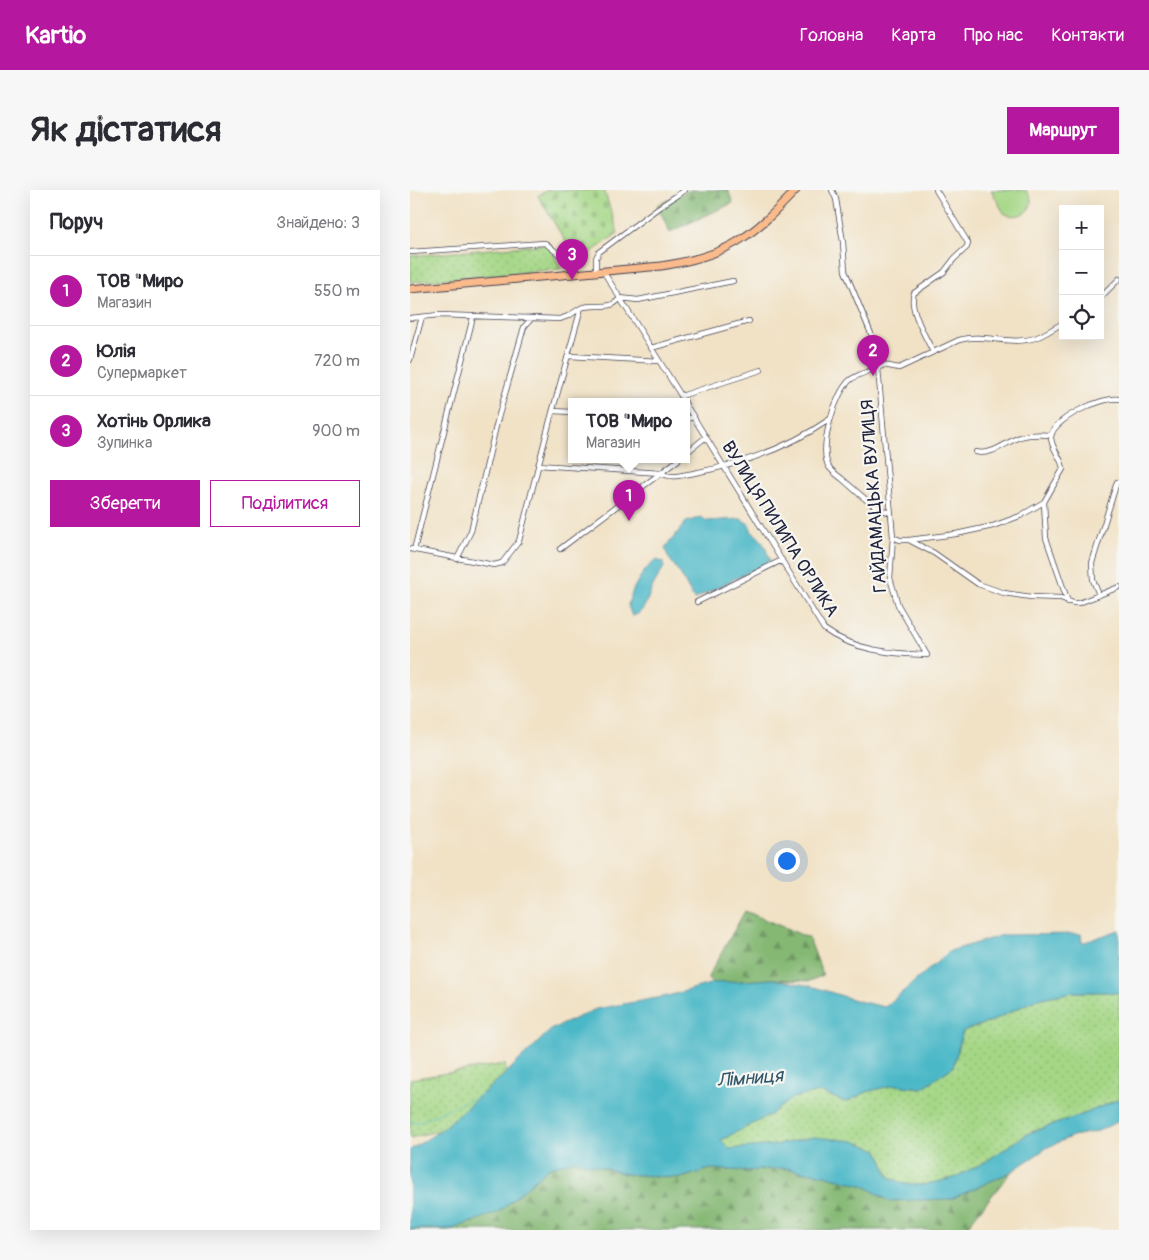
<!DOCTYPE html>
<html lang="uk">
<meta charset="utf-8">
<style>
body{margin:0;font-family:Pangolin,sans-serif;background:#f7f7f7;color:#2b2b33}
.controls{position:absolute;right:15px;top:15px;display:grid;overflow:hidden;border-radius:0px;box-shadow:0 5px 20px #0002}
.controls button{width:45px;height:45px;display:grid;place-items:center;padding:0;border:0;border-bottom:1px solid #e1e1e2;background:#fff;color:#2b2b33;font:25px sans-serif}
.you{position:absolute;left:376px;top:670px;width:18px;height:18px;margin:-12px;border:4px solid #fff;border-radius:50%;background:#1a73e8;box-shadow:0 0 0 8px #1a73e833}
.badge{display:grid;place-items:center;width:32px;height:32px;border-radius:50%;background:#b5179e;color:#fff;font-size:16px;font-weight:700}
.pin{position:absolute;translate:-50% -41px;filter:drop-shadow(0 1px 2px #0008)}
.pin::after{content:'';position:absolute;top:26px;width:18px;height:15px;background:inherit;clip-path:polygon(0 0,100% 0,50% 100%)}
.popup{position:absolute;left:158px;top:208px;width:122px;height:65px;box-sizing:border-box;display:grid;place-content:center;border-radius:0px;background:#fff;filter:drop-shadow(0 1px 4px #0005);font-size:16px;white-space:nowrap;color:#7c7c81}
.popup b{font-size:19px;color:#2b2b33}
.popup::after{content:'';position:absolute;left:50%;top:100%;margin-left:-10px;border:10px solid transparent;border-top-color:#fff}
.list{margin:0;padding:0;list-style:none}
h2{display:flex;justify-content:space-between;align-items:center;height:65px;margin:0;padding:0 20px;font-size:21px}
h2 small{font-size:16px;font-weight:400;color:#7c7c81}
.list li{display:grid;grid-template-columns:32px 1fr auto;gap:15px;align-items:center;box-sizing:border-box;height:70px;padding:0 20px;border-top:1px solid #e1e1e2}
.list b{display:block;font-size:19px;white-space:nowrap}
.list p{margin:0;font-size:16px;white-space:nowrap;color:#7c7c81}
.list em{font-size:16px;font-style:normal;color:#7c7c81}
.actions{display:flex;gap:10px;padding:15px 20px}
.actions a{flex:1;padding:11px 0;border:1px solid #b5179e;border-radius:0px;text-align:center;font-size:18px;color:#b5179e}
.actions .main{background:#b5179e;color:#fff}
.icon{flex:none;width:28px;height:28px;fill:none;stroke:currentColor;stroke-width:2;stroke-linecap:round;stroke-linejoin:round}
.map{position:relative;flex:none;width:709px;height:1040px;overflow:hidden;border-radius:0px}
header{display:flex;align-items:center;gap:30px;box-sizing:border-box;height:70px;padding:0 25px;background:#b5179e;color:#fff}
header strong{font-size:24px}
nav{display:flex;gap:28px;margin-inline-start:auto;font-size:18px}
.intro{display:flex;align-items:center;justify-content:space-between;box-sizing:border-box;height:120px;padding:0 30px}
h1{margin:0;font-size:35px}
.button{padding:12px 22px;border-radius:0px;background:#b5179e;color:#fff;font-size:18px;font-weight:700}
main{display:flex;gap:30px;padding:0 30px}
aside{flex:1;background:#fff;border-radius:0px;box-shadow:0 5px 20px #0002}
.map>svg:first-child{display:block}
.grass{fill:url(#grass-dots);stroke:#647c60}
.forest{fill:url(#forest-firs);stroke:#536d57}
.cemetery{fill:url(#cemetery-stones);stroke:#647c60}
.park{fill:#a5d786;stroke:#647c60}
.water{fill:#4cb8c7;stroke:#376d81}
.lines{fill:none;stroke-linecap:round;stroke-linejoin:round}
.stream{stroke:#4cb8c7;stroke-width:1}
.minor-casing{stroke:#413f50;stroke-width:6}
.primary-casing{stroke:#413f50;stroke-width:9}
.minor{stroke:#fff;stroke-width:4.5}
.primary{stroke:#fabb8c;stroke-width:7}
.labels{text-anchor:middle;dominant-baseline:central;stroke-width:4.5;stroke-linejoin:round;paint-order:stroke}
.street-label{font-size:18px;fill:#22223b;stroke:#f6f6f2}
.water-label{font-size:19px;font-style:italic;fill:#31566c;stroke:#f6f6f2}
</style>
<header>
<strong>Kartio</strong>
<nav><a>Головна</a><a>Карта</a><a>Про нас</a><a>Контакти</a></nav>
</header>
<div class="intro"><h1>Як дістатися</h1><a class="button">Маршрут</a></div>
<main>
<aside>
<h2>Поруч<small>Знайдено: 3</small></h2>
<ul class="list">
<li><span class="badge">1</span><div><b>ТОВ &quot;Миро</b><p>Магазин</p></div><em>550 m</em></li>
<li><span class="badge">2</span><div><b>Юлія</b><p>Супермаркет</p></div><em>720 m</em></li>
<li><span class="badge">3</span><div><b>Хотінь Орлика</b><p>Зупинка</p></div><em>900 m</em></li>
</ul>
<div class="actions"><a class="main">Зберегти</a><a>Поділитися</a></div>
</aside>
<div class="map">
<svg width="709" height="1040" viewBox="0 0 709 1040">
<defs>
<pattern id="grass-dots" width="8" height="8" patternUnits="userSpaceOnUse" patternTransform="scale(1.25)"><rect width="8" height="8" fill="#a5d786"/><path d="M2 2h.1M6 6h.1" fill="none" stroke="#8eb875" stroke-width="1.8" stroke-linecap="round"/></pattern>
<pattern id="forest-firs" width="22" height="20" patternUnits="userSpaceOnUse" patternTransform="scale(1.25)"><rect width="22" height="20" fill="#84b873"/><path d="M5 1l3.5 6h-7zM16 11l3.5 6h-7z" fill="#6c9560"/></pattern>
<pattern id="cemetery-stones" width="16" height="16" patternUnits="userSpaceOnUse" patternTransform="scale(1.25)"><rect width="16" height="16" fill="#a5d786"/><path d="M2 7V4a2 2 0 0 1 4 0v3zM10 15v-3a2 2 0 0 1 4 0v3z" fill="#8eb875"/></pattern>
</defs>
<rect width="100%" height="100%" fill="#f6f6f2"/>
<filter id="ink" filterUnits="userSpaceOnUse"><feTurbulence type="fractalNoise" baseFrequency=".02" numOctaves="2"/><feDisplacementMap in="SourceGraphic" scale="10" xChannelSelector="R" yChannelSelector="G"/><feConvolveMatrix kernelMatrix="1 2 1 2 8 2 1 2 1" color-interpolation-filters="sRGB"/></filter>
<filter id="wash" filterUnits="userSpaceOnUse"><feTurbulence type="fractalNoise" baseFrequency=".0096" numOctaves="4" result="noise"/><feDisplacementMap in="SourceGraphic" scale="20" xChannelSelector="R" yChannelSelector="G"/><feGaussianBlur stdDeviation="1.12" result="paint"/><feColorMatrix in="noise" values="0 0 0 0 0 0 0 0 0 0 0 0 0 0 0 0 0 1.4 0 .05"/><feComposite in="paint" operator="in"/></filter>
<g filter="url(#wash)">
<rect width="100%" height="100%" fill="#f1e2c6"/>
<path class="grass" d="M138,54l13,25 -151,13v-26z
M663,802h32l14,1v106l-35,15 -55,19 -44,29 -31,16 -31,7 -19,-1 -15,-8 -11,-26 -65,-13 -37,8 -46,4 -10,-9 50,-25 22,-17 28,-6 26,10 23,-11 26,-6 27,3 31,-21 10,-36 29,-10 45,-22z
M95,874l1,9 -65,57 -31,8v-59z"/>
<path class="forest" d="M280,0h38l5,13 -63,29 -13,-27z
M335,721l64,27 14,37 -13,6 -37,-2 -60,4 -5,-6z
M165,970l51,14 55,4 29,-9 36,2 37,-3 41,7 41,11 24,15 62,-2 60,-27 -47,58h-554l89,-18 49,-44z"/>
<path class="cemetery" d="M137,0h57l14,43 -40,29 -40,-66z"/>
<path class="park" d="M581,0h35c2,4 5,7 5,12 -1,13 -18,17 -27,11z"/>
<path class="water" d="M292,327l4,4 35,-2 8,5 3,8c11,6 14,17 18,29l-75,38 -3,-3 -11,-21 -13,-18 -3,-9 21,-26z
M246,370l7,2 1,5c-3,6 -7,11 -10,17 -6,10 -8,30 -22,32l-4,-10c2,-15 15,-37 28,-46z
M709,740v63l-14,-1h-32l-36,7 -45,22 -29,10 -10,36 -31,21 -27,-3 -26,6 -23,11 -27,-10 -27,6 -22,17 -49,25 9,9 46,-4 37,-8 41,4 24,9 11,27 15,7 19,1 31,-7 31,-16 44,-29 55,-19 35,-15v22l-21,10 -25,5 -25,11 -37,25 -60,27 -62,2 -24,-15 -41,-11 -40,-7 -38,3 -36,-2 -29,9 -55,-4 -51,-14 -27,8 -49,44 -47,17h-42v-79l31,-20 65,-57 46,-44 44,-20 72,-13 45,-13 60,-4 38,7 47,15 27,6 65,-56 53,-16 78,-1 1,9z"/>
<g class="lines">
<path class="stream" d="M0,932h9l62,-27"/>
</g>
</g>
<g filter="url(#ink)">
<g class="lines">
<defs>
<path id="minor" d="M422,0l4,9 7,43 2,29 39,94
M0,62l135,-9 30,24 2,6
M193,81l82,131
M186,82v-14l3,-6 59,-44 27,-18
M690,108l19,-19
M0,128l29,-3 121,4 8,-3 13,-8
M241,158l98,-27
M523,162c-7,-15 -25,-44 -19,-59l30,-21 10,-13 13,-12 1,-4 -32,-53
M159,166l90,5
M0,170l12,-43
M474,175l-6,3 15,169 -3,41 8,27 29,50
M474,175l15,3 60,-28c25,-7 51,6 76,-2 9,-3 19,-10 28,-15
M468,178c-9,3 -20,6 -28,12 -15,13 -32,69 -21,87 3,4 8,8 12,11 15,12 30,30 50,35
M271,206l80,-26
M276,215l138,224c28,21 69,25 103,26
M143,221l19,1
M276,230l8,-4
M566,262c16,4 30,-10 44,-15 10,-3 20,-3 31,-2
M276,263l20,-16
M128,275l123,8c10,6 22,2 33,0 48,-9 96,-26 136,-54
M634,312l2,36 22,64
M483,347l7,3h9l47,-6 37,-8 27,-10 24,-14 19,-33c-1,-12 -12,-20 -12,-32 1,-18 52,-41 68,-38
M499,350l25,13 44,31 26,9 27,4 30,1 12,5h6l40,-16
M0,359l84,16 8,-2 17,-22 30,-117 32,-116c14,-6 29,4 39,-10l18,2 95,-19
M150,359l118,-89
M4,360l59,-233
M47,369l14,-28 26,-109 27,-95 7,-8
M689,405l-6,-15 -1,-17 25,-81
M287,412l85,-42"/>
<path id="primary" d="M0,99l251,-23c66,-10 90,-28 135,-76"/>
</defs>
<use href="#minor" class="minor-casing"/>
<use href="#primary" class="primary-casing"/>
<use href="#minor" class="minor"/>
<use href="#primary" class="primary"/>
</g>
</g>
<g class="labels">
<g class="street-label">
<text transform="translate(464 306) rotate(-94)">ГАЙДАМАЦЬКА ВУЛИЦЯ</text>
<text transform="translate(370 339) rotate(58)">ВУЛИЦЯ ПИЛИПА ОРЛИКА</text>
</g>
<g class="water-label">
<text transform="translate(340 888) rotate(-5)">Лімниця</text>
</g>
</g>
</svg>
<div class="controls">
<button>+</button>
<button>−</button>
<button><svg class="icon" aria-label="locate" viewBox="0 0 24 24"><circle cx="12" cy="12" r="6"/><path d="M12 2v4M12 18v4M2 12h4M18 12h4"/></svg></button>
</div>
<div class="you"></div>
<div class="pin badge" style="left:219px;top:331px">1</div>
<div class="popup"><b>ТОВ &quot;Миро</b>Магазин</div>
<div class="pin badge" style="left:463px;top:186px">2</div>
<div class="pin badge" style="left:162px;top:90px">3</div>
</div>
</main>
